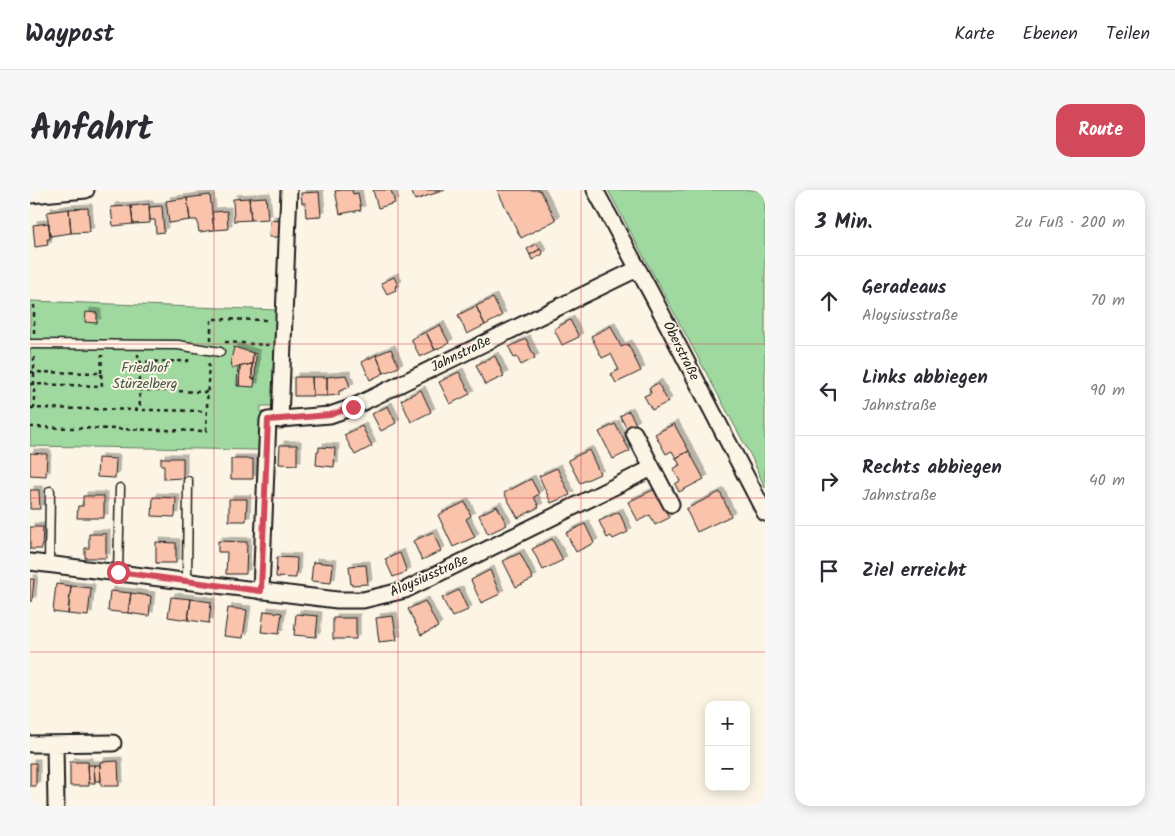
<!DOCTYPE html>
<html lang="de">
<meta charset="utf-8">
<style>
body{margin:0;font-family:Kalam,sans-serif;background:#f7f7f7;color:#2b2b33}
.controls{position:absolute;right:15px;bottom:15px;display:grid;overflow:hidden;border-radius:10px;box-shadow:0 2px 12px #0003}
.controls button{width:45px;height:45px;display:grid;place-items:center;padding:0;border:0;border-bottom:1px solid #e1e1e2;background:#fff;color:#2b2b33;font:25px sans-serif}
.stop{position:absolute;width:15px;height:15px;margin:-11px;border:4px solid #d1495b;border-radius:50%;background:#fff}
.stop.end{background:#d1495b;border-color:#fff;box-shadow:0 1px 5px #0008}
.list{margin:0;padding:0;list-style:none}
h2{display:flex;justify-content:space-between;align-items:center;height:65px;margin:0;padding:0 20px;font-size:21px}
h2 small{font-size:16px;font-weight:400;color:#7c7c81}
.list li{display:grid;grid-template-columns:32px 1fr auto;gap:15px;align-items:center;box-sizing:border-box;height:90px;padding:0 20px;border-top:1px solid #e1e1e2}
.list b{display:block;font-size:19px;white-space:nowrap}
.list p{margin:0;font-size:16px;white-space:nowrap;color:#7c7c81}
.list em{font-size:16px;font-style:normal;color:#7c7c81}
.icon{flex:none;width:28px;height:28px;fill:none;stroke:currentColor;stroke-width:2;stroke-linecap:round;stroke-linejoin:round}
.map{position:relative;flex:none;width:735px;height:616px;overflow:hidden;border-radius:15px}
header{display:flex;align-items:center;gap:30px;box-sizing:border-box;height:70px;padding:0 25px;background:#fff;border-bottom:1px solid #e1e1e2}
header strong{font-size:24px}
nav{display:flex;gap:28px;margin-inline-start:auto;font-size:18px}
.intro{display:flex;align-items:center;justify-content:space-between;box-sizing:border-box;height:120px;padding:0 30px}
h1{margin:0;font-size:35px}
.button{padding:12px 22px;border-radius:15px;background:#d1495b;color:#fff;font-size:18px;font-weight:700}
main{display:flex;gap:30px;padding:0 30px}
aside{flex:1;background:#fff;border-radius:15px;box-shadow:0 2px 12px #0003}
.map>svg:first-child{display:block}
.green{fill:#9fd9a0;stroke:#5e7a5e}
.building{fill:#f9c3ac;stroke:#1c1c1c;filter:url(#shadow)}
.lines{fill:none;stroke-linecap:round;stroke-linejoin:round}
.service-casing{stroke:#1c1c1c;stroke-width:11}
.minor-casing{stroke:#1c1c1c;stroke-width:19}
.path{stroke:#1c1c1c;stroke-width:2.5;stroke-dasharray:4 4;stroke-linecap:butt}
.service{stroke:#fcf5e5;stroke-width:8}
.minor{stroke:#fcf5e5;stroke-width:15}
.route{stroke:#d1495b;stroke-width:6}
.grid{fill:none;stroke:#d1495b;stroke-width:1;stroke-opacity:0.55}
.labels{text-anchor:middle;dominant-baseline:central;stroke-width:4;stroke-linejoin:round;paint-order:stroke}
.street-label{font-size:14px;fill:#1c1c1c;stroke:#fcf5e5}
.park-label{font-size:14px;fill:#435544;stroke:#fcf5e5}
</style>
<header>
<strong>Waypost</strong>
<nav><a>Karte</a><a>Ebenen</a><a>Teilen</a></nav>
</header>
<div class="intro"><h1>Anfahrt</h1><a class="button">Route</a></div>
<main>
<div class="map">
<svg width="735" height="616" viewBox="0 0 735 616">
<defs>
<filter id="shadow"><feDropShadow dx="4" dy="-4" stdDeviation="0" flood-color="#0004"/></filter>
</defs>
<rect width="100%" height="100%" fill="#fcf5e5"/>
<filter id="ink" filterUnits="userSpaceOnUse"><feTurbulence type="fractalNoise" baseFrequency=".02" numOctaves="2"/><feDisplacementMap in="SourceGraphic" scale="10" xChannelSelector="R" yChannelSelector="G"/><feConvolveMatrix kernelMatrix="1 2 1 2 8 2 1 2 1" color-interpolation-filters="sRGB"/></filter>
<g filter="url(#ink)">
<path class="green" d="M578,0h157v298l-13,-30z
M0,111l248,9 -3,96h-14l-2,44 -229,-4z"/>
<path class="building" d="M311,0h11l1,4 5,-1 3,17 -21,4 -5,-23z
M343,0h18l4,13 -17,5z
M381,0h34l-30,10z
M467,0h43l16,30 -35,18z
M289,2l2,24 -15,1 -1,-14h-3l-1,-10z
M180,5l4,35 -15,2 -2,-12h-7l-3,-22z
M236,7l2,22 -17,1 -2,-22z
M157,8l3,22 -21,3 -3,-22z
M219,8l2,22 -17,1 -1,-22z
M119,14l1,19 -17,1 -2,-18z
M101,16l2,18 -20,2 -2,-19z
M132,16l2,26 -8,1 -1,-13h-5l-1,-13z
M58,18l2,24 -19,1 -2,-24z
M39,19l2,24 -21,3 -3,-24z
M197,21l1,18 -14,1 -2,-18z
M240,30l12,1 -1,16h-12z
M19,33l1,16h-3l1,6 -13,2 -2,-22z
M507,54l3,5 -10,6 -3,-6z
M510,59l3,5 -11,6 -2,-5z
M364,87l4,8 -3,2 1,3 -9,4 -6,-11z
M463,108l9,18 -17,9 -9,-19z
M446,116l9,19 -18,9 -9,-19z
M56,122l11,1v10l-12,-1z
M540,130l9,17 -17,8 -8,-16z
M410,135l9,18 -14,7 -9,-18z
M581,136l10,21 7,-3 13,27 -25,12 -5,-9 8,-4 -8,-16 -9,4 -11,-22z
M396,142l9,18 -15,7 -9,-18z
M496,149l9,19 -14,7 -4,-8 -3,1 -5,-11z
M204,157l19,6 -1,11 -20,4 -1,-8z
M361,159l8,18 -15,6 -8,-18z
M223,163l3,1 -1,25h-3z
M346,165l8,18 -14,7 -8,-18z
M465,166l9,20 -19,9 -9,-20z
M222,174v15h3l-1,8 -15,-1 1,-20z
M208,176h2l-1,20h-2z
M429,182l11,22 -20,10 -11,-22z
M316,185l4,12 -11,4v4l-12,1v-19z
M264,187h18l1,19h-19z
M282,187h15v19h-14z
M628,193l10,19 -16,8 -8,-14 7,-3 -2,-5z
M391,200l10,22 -20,10 -10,-22z
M358,216l8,17 -15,8 -9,-17z
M599,221l7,13 -9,5 -7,-13z
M585,234l15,27 -17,8 -14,-27z
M644,234l15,27 -13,7 -4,-7 -6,3 -11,-20z
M332,236l10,20 -17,9 -11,-20z
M250,255h17v20l-18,-1z
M289,257l16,1 -1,19 -18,-2 1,-14h2z
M559,260l11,24 -20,9 -12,-23z
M659,261l15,28 -25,13 -4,-8 5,-3 -7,-12 7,-4 -4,-7z
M0,263l17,1 -1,22 -16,-1z
M68,268l18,1 -1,19 -18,-1z
M131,268h22v20l-19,1v-14h-3z
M201,269h22v20h-22z
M527,278l13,27 -19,8 -12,-27z
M501,289l8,15 -5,3 5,10 -21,11 -14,-25z
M625,299l14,29 -14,7 -5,-10 -12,6 -10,-19z
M0,300h9l1,19h-10z
M690,302l11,24 -34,16 -11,-23z
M53,306h21v22h-27l1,-12h5z
M123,307l23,1 -1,19 -23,-1z
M199,309h18l-1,22h-17z
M435,312l6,14 -5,3 9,18 -22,10 -15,-32z
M467,316l10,19 -19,9 -9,-19z
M589,322l9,20 -15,7 -2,-3 -4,2 -8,-17z
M555,334l9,19 -18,9 -10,-19z
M0,337h13l-1,22h-12z
M403,342l8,19 -19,9 -9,-19z
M59,344h17v24h-21v-10h4z
M522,349l11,21 -20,10 -11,-21z
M188,351l29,1 -1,32h-20l1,-22h-9z
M126,352l20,1v20h-20z
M370,363l7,19 -14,5 -8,-18z
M490,363l13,26 -17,8 -13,-26z
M247,367l20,1 -1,20 -20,-1z
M283,372l20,2 -2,19 -20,-2z
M336,375l2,19 -17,1 -2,-19z
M460,380l10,24 -19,9 -10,-23z
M0,389h4l-2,22h-2z
M26,394l15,2 -3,28 -15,-2z
M41,396l20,2 -3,28 -20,-2z
M429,400l9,20 -16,7 -10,-19z
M80,401l21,2 -3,20 -20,-2z
M101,403l20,3 -2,20 -21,-3z
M141,407l20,2 -3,21 -20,-3z
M161,409l20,3 -2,21 -21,-3z
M395,411l13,26 -17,8 -13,-26z
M198,418l19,2 -4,28 -19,-2z
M234,421l18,2 -3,21 -18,-2z
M266,424l22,2 -2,21 -22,-2z
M363,426l4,24 -18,2 -3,-24z
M303,428h23v21h-23z
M88,571l1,25h-18l-1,-24z
M40,572h18l1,24h-19z
M0,573h6v23h-6z
M58,575h6l1,18h-6z
M64,575h6l1,16h-6z"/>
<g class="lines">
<defs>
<path id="service" d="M0,154l148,1 42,7
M19,374l1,-73
M88,383l2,-85
M157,391l1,-100"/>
<path id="minor" d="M565,0l56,103 114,220
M0,5l56,-5
M250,230l9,-230
M604,243l37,71
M0,372l307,38h26l42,-10 247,-122
M231,401l7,-171 62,-5 23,-8 284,-138
M0,554l83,-1
M25,554l1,62"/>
</defs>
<use href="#service" class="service-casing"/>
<use href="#minor" class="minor-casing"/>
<path class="path" d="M4,115v30
M181,150v-21l59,1
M195,152l44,3
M108,164l2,56
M108,172l50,-1v-6
M0,182l71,1 1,13 -72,-2
M71,183l1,-18
M109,200l68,2
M0,218l176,3
M4,219v-56
M0,237l176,4 3,-71"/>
<use href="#service" class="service"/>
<use href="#minor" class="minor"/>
</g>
</g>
<g class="lines" filter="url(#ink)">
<path class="route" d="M88,382l143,19 7,-171 62,-5 23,-8"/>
</g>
<path class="grid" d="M184,0v616M368,0v616M551,0v616M0,154h735M0,308h735M0,462h735"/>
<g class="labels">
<g class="street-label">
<text transform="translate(651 161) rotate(63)">Oberstraße</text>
<text transform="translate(431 164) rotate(-26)">Jahnstraße</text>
<text transform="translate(399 386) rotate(-24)">Aloysiusstraße</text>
</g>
<g class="park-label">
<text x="115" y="178">Friedhof<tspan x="115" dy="16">Stürzelberg</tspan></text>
</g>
</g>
</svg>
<div class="controls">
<button>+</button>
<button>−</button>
</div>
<div class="stop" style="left:88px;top:382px"></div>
<div class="stop end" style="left:323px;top:217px"></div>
</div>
<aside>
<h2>3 Min.<small>Zu Fuß · 200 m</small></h2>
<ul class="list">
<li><svg class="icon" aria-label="ahead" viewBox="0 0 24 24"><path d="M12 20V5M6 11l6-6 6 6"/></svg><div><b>Geradeaus</b><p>Aloysiusstraße</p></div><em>70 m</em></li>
<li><svg class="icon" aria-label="left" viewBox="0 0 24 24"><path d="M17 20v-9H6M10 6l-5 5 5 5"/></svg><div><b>Links abbiegen</b><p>Jahnstraße</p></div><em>90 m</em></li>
<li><svg class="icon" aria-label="right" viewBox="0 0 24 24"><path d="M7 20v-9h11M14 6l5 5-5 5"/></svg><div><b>Rechts abbiegen</b><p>Jahnstraße</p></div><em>40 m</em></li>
<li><svg class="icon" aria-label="arrive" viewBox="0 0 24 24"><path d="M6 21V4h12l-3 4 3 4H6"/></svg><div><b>Ziel erreicht</b></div></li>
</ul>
</aside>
</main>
